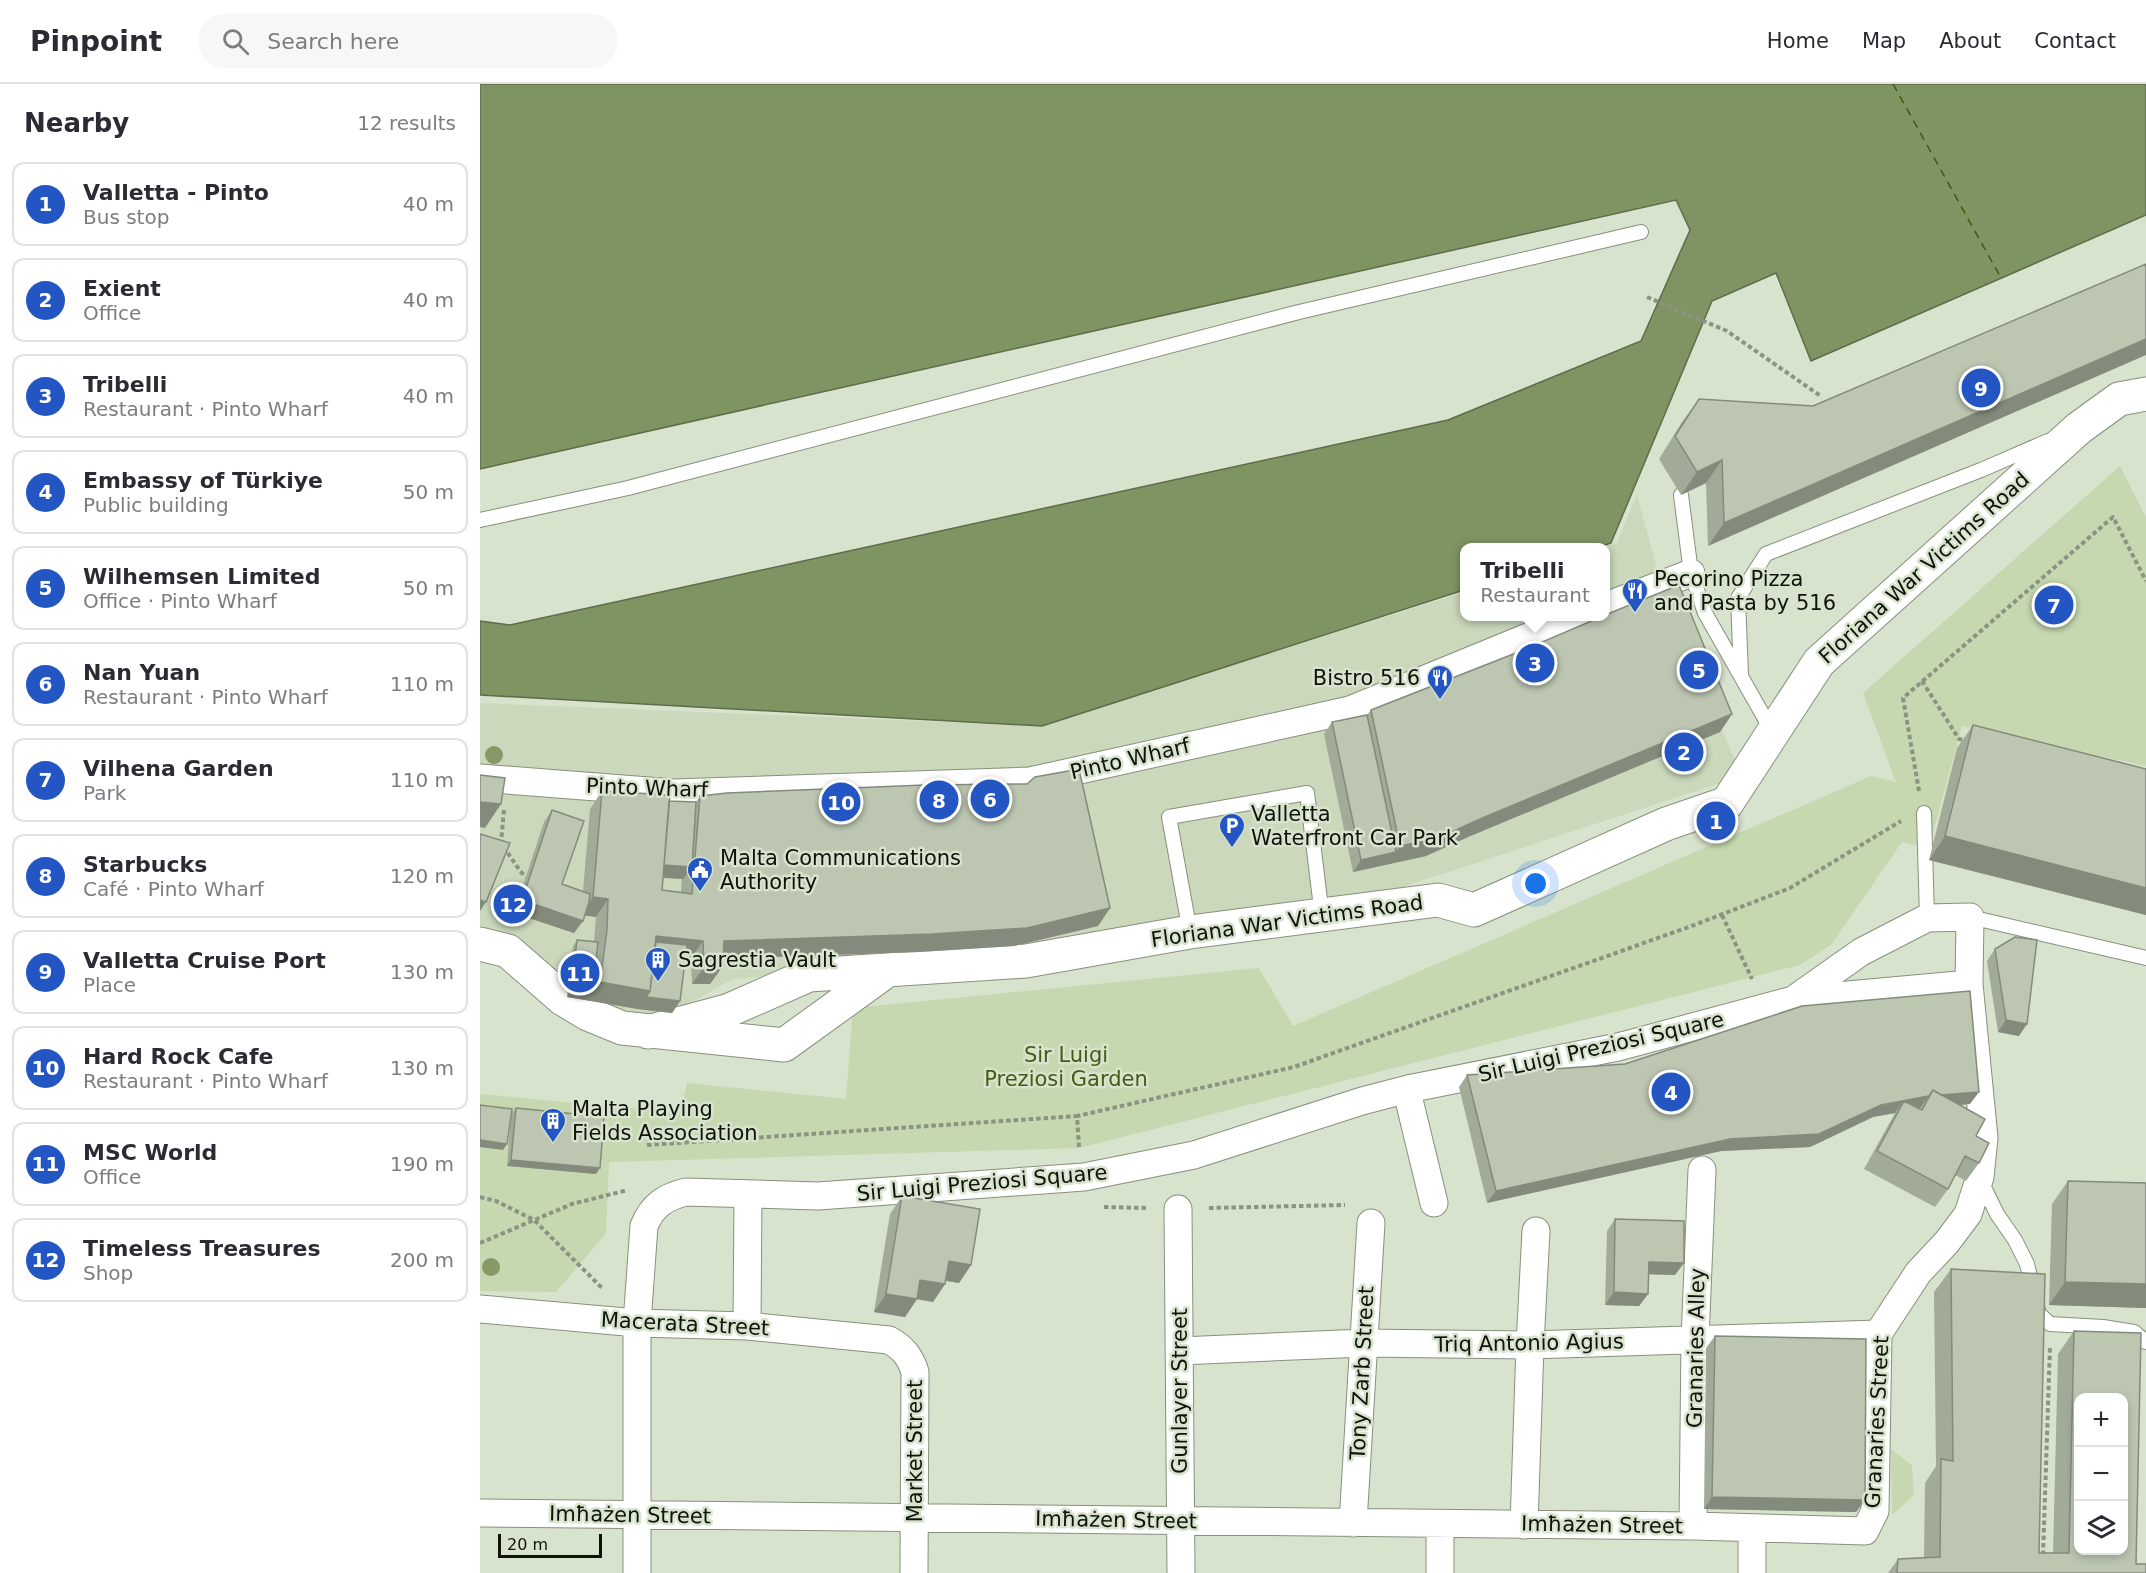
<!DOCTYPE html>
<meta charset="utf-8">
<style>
body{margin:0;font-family:"DejaVu Sans",sans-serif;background:#f7f7f7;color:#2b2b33}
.controls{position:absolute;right:18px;bottom:18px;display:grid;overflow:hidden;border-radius:12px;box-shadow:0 3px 9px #0003}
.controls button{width:54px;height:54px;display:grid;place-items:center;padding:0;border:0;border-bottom:2px solid #e1e1e2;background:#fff;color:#2b2b33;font:30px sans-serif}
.scale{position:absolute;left:18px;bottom:15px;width:104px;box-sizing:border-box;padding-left:6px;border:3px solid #0f130b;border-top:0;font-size:16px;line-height:21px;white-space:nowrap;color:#0f130b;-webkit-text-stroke:4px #d8e3cd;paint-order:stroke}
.you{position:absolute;left:1056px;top:800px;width:21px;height:21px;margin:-15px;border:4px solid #fff;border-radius:50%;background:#1a73e8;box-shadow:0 0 0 9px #1a73e833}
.badge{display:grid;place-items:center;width:39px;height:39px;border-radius:50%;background:#2356c3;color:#fff;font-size:20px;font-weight:700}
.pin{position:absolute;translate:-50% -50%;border:3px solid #fff;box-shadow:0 2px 6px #0006}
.popup{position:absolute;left:980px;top:459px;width:150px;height:78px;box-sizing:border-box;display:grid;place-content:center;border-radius:12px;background:#fff;filter:drop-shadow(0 2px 4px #0005);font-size:20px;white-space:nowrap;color:#7c7c81}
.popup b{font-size:22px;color:#2b2b33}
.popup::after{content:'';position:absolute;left:50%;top:100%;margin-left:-12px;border:12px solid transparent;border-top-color:#fff}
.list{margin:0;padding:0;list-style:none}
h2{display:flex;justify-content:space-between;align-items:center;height:78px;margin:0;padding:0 24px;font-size:26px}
h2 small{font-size:20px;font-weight:400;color:#7c7c81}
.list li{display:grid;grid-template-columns:39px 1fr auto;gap:18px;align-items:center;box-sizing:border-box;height:84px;margin:0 12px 12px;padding:0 12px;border:2px solid #e1e1e2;border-radius:12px}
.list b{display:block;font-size:22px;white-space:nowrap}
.list p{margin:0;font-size:20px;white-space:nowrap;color:#7c7c81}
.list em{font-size:20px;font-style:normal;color:#7c7c81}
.icon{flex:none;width:33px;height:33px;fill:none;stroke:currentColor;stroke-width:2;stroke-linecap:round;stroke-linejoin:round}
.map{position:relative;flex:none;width:1666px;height:1489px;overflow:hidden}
header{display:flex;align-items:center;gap:36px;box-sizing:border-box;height:84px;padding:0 30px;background:#fff;border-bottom:2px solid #e1e1e2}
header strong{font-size:28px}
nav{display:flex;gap:33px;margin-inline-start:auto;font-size:21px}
.search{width:420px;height:54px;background:#f7f7f7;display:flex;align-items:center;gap:15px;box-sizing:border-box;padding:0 21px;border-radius:33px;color:#7c7c81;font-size:22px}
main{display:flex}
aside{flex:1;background:#fff}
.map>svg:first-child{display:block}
.built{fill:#cbd8bc}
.green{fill:#c5d8af}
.water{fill:#7e9463;stroke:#5d6d49;stroke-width:1.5}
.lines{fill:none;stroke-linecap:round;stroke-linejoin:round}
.ferry{stroke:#3f5a0f;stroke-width:1.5;stroke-dasharray:8 6;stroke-linecap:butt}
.lane-casing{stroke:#87907c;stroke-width:16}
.street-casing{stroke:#87907c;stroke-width:29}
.secondary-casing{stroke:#87907c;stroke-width:35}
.path{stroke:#8b9383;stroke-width:4;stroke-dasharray:4.5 3;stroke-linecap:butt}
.lane{stroke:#fff;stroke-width:14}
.street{stroke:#fff;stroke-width:27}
.secondary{stroke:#fff;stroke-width:33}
.tree{fill:#869967}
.wall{fill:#a2aa98;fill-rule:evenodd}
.shaded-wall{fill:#848b7c}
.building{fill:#bcc6b1;stroke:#848b7c;stroke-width:1.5;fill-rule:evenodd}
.labels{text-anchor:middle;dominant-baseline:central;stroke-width:5;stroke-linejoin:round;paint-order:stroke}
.street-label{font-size:21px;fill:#0f130b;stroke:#d8e3cd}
.poi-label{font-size:21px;fill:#0f130b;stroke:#d8e3cd;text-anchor:start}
.park-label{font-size:21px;fill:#425d13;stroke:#d8e3cd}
</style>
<header>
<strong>Pinpoint</strong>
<div class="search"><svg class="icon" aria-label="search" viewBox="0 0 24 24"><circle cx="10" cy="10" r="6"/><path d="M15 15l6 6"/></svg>Search here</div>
<nav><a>Home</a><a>Map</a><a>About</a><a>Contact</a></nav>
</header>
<main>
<aside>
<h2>Nearby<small>12 results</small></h2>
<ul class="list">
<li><span class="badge">1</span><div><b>Valletta - Pinto</b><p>Bus stop</p></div><em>40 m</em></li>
<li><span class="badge">2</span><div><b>Exient</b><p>Office</p></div><em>40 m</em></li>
<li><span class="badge">3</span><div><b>Tribelli</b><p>Restaurant · Pinto Wharf</p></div><em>40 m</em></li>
<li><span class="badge">4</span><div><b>Embassy of Türkiye</b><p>Public building</p></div><em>50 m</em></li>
<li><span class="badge">5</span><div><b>Wilhemsen Limited</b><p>Office · Pinto Wharf</p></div><em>50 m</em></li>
<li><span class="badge">6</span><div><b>Nan Yuan</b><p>Restaurant · Pinto Wharf</p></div><em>110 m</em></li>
<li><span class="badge">7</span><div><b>Vilhena Garden</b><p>Park</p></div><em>110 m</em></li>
<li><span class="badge">8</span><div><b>Starbucks</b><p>Café · Pinto Wharf</p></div><em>120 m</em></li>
<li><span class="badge">9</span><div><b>Valletta Cruise Port</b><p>Place</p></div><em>130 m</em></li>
<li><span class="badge">10</span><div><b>Hard Rock Cafe</b><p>Restaurant · Pinto Wharf</p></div><em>130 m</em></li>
<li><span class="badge">11</span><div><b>MSC World</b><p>Office</p></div><em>190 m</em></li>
<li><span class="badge">12</span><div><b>Timeless Treasures</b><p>Shop</p></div><em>200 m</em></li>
</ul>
</aside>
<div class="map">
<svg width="1666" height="1489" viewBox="0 0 1666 1489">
<rect width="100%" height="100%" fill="#d8e3cd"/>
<path class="built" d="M1157,410l28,106 77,176 -373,122 -340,55 -296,26 -73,41 -65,-10 -115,-64v-243l562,23 422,-134v24h142l-2,-69 13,-4z"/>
<path class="green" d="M1640,382l26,51v249l-184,-40 -33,122 -27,-6 -71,103 -31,20 -721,183 -470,14 -3,71 -50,59 -76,-1v-197l200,19 7,-30 159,16 7,-91 406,-40 34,58 578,-250 25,6 -33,-89z
M1411,1365l21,16 2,30 -22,20z"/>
<path class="water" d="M0,0h1666v131l-335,146 -35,-88 -64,28 -101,242 -14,5h-133v42l-422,136 -562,-31v-74l30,4 938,-205 193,-79 49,-111 -14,-30 -1196,269z"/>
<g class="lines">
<path class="ferry" d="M1413,0l108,194"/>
<defs>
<path id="lane" d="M1201,411l10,78 14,40 67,118
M0,436l148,-32 671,-176 342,-80
M1261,591l-3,-77 28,-44 215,-84 67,-29
M1444,729l3,105
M1490,833l176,41
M710,848l-21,-115 138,-24 15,123
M1500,1095l17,35 18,26 12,24 12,50 11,10 53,3 31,5 12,10"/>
<path id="street" d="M1126,522l85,-33
M0,694l194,15 356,-12 320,-71 229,-94
M928,1005l1,11 25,103
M698,1125l3,364
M0,1225l157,14 110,3 142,14c14,8 21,16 26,32l-1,201
M267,1242l1,-132
M700,1267l184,-8 166,2 348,-11
M0,1429l1213,13 172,5 10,-20 3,-177 40,-61 29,-31 21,-28 12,-37 4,-39 -15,-154 1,-67 -43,1 -66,34 -68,48 176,-16
M873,1439l18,-300
M960,1440v49
M1044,1441l6,-180 6,-114
M1213,1442l2,-186 7,-170
M157,1489v-250l7,-97c8,-20 21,-29 42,-34l132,4 266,-19 110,-22 168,-54 46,-12 210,-42 175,-47
M1272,1489v-45"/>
<path id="secondary" d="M0,860l28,7 55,48 25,15 34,14 162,17 101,-73
M168,948l79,-21 82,-36 217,-14 164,-29 248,-32 36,10 192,-86 61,-21 92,-141 260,-234 40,-29 27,-5"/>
</defs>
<use href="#lane" class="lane-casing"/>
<use href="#street" class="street-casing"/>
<use href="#secondary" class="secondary-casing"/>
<path class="path" d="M1167,213l80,34 95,66
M1442,597l37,58 9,2
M1439,707l-16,-93 210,-181 33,64
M24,726l-3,33 19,28 6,6
M1242,831l30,64
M167,1061l430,-29
M599,1063l-2,-31 217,-49 395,-140 101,-39 111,-67
M0,1113l16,4 38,19 68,68
M624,1123l43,1
M729,1124l136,-3
M0,1159l92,-39 56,-14
M1563,1471l7,-208"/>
<use href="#lane" class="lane"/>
<use href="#street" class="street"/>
<use href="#secondary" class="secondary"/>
</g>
<g class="tree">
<circle cx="14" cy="671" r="9"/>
<circle cx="11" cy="1183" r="9"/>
</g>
<path class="wall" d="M1219,315l114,7 -105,140 -2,-63 -25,12 -22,-36 23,-37z
M891,626l361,4 -12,18 -252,105 -42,19 -73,16 -29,-138 8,-12 35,-7z
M1493,641l173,44v146l-217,-55 28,-112z
M122,707l67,10 27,1 4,-6 410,112 -12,18 -84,20 -95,6 -196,7v7l-13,18h-18l-1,-26h-6l-5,43 -8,12 -34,-4 -71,-12 6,-51 4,-6 17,2 2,-25 -11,-2 -11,18 -60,-20 30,-91 8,-12 10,74 21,7 7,-82zM183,794l19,1 -1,13 -19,-2z
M1515,865l24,87 -21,-4 -11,-71z
M1322,922l168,98 -11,1 17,31 3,27 -13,18 -11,-6 -7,14 -13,18 -71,-38 31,-56 -22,4 -63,30 -89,4 -234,52 -28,-116 8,-12 158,-11z
M36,1024l80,66 -89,-8 4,-52z
M1588,1097l78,2v125l-97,-3 3,-101z
M422,1112l69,69 -12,18 -13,-2 -1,3 -12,18 -16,-3 -12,18 -31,-5 16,-98z
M1135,1135l60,56 -27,-1v20l-9,12 -34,-1 2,-74z
M1471,1185l88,284h14l5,-199 16,-23 62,233 10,9h-258l10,-14 26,-1 1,-75 11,-17 -2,-174z
M1235,1252l150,164 -9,12 -152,-3 2,-161z"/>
<path class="shaded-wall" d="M1666,255v16l-438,191 16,-23z
M1242,376l-16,23 -25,12 16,-23z
M1252,630l-12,18 -252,105 -42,19 -73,16 8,-12 35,-8 4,-6 80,-27z
M0,718l21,2 -16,24 -5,-1z
M1465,752l201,52v27l-217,-55z
M182,781l30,2 -9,12 -30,-2z
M113,813l15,2 -12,18 -15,-2z
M0,816l6,2 -6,9z
M42,816l61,21 -9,12 -60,-20z
M630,824l-12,18 -84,20 -95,6 -208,7 13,-18z
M176,852l47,5 -12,17 -40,-4z
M243,882l-13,18h-18l12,-17z
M120,898l50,9 30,10 -8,12 -34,-4 -71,-12 4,-6 21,3z
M1526,936l21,4 -8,12 -21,-4z
M1499,1008l-9,12 -47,4 7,-12z
M1449,1012l-9,12 -23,5 6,-12z
M1423,1017l-8,12 -22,4 -63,30 -89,4 -234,52 9,-12z
M0,1056l27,4 -4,6 -23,-3z
M31,1076l89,8 -4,6 -89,-8z
M469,1177l22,4 -12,18 -22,-4z
M1169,1178l35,1 -9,12 -35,-1z
M440,1196l25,4 -12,18 -16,-3 -12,18 -31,-5 12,-18z
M1585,1198l81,2v24l-97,-3z
M1134,1208l34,2 -9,12 -34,-1z
M1232,1413l153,3 -9,12 -152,-3z"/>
<path class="building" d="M1666,180v75l-422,184 -2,-63 -25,12 -22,-36 24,-37 114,7z
M1199,501l53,129 -252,105 -41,19 -39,8 -29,-136 150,-59 82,-35h2v-1z
M887,631l29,137 -35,8 -29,-138z
M1493,641l173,44v119l-201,-52z
M599,685l31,139 -83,20 -95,6 -208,7 -1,25 -19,1 -1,-26 -47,-5 -6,55 -50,-9 7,-52 1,-31 -15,-2 9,-106 68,4 -8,95 30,4 8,-98 27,-3 198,-8 102,-1 8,-7z
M0,691l25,3 -4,26 -21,-2z
M189,717l27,1 -4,65 -28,-2z
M72,726l32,11 -22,63 28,10 -1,8 -6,19 -61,-21z
M0,750l30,9 -24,59 -6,-2z
M1535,853l22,3 -10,84 -21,-4 -11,-71z
M97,856l21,2 -6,52 -21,-3z
M176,858l31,3 -7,56 -34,-4 4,-6z
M1490,907l9,101 -38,3 -8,-5 -4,6 -48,9 -62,29 -89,5 -234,52 -29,-116 158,-11 177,-58z
M1453,1006l52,29 -9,17 13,7 -10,20 -14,-7 -17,33 -71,-38 27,-50 18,9z
M0,1021l32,4 -5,35 -27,-4z
M36,1024l88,9 -4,51 -89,-8z
M1588,1097l78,2v101l-81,-2z
M422,1112l78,13 -9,56 -22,-4 -4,23 -25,-4 -3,19 -31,-5z
M1135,1135l69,2v42l-35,-1 -1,32 -34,-2z
M1471,1185l94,5 -6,279h30l5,-222 67,2 -5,231h10v9h-249l1,-14 42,-2 1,-98 12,2zM1599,1314h45v153h-45z
M1235,1252l151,3 -1,161 -153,-3z"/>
<defs>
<symbol id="restaurant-pin" viewBox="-11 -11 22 30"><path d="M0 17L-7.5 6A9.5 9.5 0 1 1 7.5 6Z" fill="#2356c3" stroke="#d8e3cd"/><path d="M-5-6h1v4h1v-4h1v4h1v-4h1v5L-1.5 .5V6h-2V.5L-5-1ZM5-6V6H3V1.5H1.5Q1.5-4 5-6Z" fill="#fff"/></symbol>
<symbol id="parking-pin" viewBox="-11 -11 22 30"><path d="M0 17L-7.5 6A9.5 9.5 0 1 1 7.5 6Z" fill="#2356c3" stroke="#d8e3cd"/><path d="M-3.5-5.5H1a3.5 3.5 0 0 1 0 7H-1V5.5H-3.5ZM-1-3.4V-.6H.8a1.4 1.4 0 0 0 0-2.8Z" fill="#fff"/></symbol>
<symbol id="civic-pin" viewBox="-11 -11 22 30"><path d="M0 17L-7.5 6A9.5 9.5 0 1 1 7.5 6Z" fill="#2356c3" stroke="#d8e3cd"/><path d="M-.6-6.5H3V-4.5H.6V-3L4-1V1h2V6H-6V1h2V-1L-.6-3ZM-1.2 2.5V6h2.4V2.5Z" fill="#fff"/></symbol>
<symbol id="building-pin" viewBox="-11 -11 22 30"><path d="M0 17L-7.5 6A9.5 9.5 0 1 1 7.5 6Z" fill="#2356c3" stroke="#d8e3cd"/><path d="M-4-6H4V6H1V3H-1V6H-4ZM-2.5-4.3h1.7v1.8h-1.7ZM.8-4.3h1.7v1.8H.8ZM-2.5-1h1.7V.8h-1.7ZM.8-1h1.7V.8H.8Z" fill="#fff"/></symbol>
</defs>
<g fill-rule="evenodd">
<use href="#restaurant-pin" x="1140" y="492" width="30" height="40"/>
<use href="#restaurant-pin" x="945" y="579" width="30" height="40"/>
<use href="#parking-pin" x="737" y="727" width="30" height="40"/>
<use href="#civic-pin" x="205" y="771" width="30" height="40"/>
<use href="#building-pin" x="163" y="861" width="30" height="40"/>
<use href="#building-pin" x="58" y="1022" width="30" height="40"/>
</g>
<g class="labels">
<g class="street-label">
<text transform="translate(1444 484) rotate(-42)">Floriana War Victims Road</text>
<text transform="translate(650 675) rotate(-13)">Pinto Wharf</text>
<text transform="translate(167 704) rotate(2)">Pinto Wharf</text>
<text transform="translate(807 837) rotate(-8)">Floriana War Victims Road</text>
<text transform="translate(1121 963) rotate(-13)">Sir Luigi Preziosi Square</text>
<text transform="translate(502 1099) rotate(-5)">Sir Luigi Preziosi Square</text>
<text transform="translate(205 1240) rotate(3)">Macerata Street</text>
<text transform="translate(1049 1259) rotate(-1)">Triq Antonio Agius</text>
<text transform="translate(1216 1264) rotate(-89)">Granaries Alley</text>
<text transform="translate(882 1289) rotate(-87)">Tony Zarb Street</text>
<text transform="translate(700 1307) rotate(-90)">Gunlayer Street</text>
<text transform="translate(1397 1338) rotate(-87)">Granaries Street</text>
<text transform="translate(435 1367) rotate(-90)">Market Street</text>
<text transform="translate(150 1431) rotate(1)">Imħażen Street</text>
<text transform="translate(636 1436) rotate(1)">Imħażen Street</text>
<text transform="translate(1122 1441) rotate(1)">Imħażen Street</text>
</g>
<g class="poi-label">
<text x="1174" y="495">Pecorino Pizza<tspan x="1174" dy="24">and Pasta by 516</tspan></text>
<text x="940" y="594" text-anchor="end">Bistro 516</text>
<text x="771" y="730">Valletta<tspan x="771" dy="24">Waterfront Car Park</tspan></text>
<text x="240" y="774">Malta Communications<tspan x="240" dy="24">Authority</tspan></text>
<text x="198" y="876">Sagrestia Vault</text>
<text x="92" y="1025">Malta Playing<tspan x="92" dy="24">Fields Association</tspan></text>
</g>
<g class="park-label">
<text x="586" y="971">Sir Luigi<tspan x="586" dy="24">Preziosi Garden</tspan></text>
</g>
</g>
</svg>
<div class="controls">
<button>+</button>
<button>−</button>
<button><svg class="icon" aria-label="layers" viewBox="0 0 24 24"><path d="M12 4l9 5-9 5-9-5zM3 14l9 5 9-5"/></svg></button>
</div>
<div class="scale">20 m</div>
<div class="you"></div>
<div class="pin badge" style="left:1236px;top:737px">1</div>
<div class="pin badge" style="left:1204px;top:668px">2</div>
<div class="pin badge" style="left:1055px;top:579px">3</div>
<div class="popup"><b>Tribelli</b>Restaurant</div>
<div class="pin badge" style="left:1191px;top:1008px">4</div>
<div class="pin badge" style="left:1219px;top:586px">5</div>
<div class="pin badge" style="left:510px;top:715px">6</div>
<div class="pin badge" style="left:1574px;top:521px">7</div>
<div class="pin badge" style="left:459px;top:716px">8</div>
<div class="pin badge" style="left:1501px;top:304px">9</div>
<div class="pin badge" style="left:361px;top:718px">10</div>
<div class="pin badge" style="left:100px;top:889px">11</div>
<div class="pin badge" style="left:33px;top:820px">12</div>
</div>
</main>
